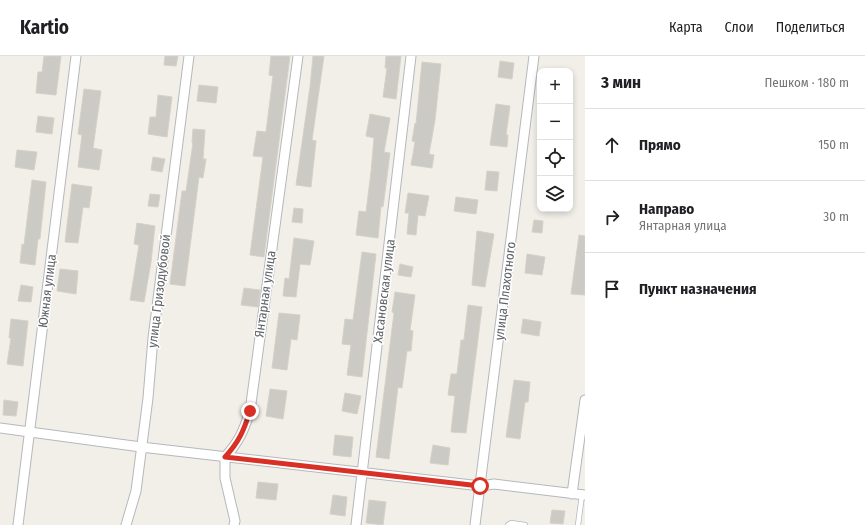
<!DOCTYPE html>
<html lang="ru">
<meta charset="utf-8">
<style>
body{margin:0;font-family:"Fira Sans Condensed",sans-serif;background:#f2f2f2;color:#202124}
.controls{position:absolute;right:12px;top:12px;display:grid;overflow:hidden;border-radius:8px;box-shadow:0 2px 6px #0003}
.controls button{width:36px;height:36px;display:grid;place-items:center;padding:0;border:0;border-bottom:1px solid #e0e0e0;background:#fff;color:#202124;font:20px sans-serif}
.stop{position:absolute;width:12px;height:12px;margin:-9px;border:3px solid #d93025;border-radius:50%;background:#fff}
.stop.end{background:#d93025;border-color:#fff;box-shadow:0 1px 4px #0008}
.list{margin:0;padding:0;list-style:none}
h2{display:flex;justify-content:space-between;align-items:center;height:52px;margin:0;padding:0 16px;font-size:17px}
h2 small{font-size:13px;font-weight:400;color:#757577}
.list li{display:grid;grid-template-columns:26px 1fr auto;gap:12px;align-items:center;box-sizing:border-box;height:72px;padding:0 16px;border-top:1px solid #e0e0e0}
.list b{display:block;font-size:15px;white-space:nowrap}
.list p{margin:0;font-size:13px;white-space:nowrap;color:#757577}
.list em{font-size:13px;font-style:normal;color:#757577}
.icon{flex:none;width:22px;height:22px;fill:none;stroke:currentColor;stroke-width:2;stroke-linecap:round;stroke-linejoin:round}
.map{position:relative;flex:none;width:585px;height:469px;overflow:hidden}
header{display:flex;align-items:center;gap:24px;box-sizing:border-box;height:56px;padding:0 20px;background:#fff;border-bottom:1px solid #e0e0e0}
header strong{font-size:19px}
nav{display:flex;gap:22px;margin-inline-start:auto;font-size:14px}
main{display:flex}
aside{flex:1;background:#fff}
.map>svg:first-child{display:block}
.building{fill:#cccac5;stroke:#d6d1c6}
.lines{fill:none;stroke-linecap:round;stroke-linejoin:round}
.lane-casing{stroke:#b5b8bc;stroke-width:6}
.street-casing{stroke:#b5b8bc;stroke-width:11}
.lane{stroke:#fff;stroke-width:4.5}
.street{stroke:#fff;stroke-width:9}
.route{stroke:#d93025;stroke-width:5}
.labels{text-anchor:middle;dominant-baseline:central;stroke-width:3;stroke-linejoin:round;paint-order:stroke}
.street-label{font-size:13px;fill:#5f6368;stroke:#fff}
</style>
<header>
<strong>Kartio</strong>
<nav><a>Карта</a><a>Слои</a><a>Поделиться</a></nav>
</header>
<main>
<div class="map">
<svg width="585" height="469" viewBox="0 0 585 469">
<rect width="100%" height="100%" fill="#f1efe8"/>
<path class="building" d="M44,0h17l-5,39 -20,-2 2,-21h4z
M165,0h13l-2,10 -12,-1z
M271,0h19l-26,201 -14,-2 13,-98 -10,-1 4,-25 9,1 7,-56 -4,-1z
M313,0h11l-12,84 4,1 -5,46 -15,-2 14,-98z
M386,0h15l-5,43 -13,-2 4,-29h-2z
M500,5l14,2 -2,16 -14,-2z
M422,6l19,2 -6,56 -6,34 5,1 -2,13 -21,-3 4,-23 -3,-1 3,-18 1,1z
M199,29l19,2 -2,16 -19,-2z
M84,33l17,2 -8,57 9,2 -3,20 -21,-3 4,-32 -4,-1z
M158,39l14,2 -5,40 -19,-3 2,-17h6z
M496,48l14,2 -4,29h2l-1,12 -17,-2z
M370,58l20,4 -6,34 6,1 -7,54 -2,-1 -3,32 -22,-3 3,-24 7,1 5,-40 3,-34 -8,-2z
M38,60l16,2 -2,16 -16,-2z
M193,73l12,1 -2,29h3l-3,19 -4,-1 -14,109 -15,-2 12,-93h4l7,-48h-1z
M17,94l20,2 -3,18 -19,-3z
M153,101l12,2 -3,13 -11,-2z
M487,115l12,1 -2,19 -12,-1z
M32,124l14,2 -6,57h-2l-3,26 -15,-2 2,-19 2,1z
M72,128l20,3 -3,21 -6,-1 -5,36 -13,-1z
M408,137l21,3 -4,20 -7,-1 -2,20 -9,-1 2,-21h-4z
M150,138l10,1 -2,12 -10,-1z
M456,141l22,3 -2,14 -22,-3z
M294,152l9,1 -1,14 -10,-1z
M534,164l9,1 -1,12 -10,-1z
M137,167l18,3 -4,36 -7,40 -14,-2 9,-55 -5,-1z
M477,175l17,3 -9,53 -13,-2z
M579,179l6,1v59l-14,-1z
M294,182l20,3 -4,24 -10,-1 -4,33 -13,-1 2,-18 4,1z
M362,196l14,2 -14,123 -15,-2 4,-30 -9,-1 3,-25 8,1z
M527,198l18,3 -3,18 -17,-2z
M400,208l13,3 -2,10 -13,-2z
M60,213l18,2 -2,23 -19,-3z
M21,229l12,2 -2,15 -13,-1z
M244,232l16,2 -2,17 -17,-2z
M395,236l20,3 -5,35 3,1 -2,20h-4l-5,37 -4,-1 -9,72 -13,-2 18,-144 -2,-1z
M468,249l14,2 -16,126 -15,-1 4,-36 -7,-1 3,-21h6l4,-34h3z
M279,257l21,2 -3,25 -6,-1 -4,31 -15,-2z
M11,263l17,2 -5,45 -16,-2 4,-26h-2z
M523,263l18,3 -2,14 -18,-3z
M514,324l16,2 -2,20h-3l-5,37 -14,-2z
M270,333l17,2 -4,28 -17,-3z
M345,337l16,3 -4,18 -15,-3z
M4,344l14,2 -2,14 -13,-1z
M335,379l18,2 -2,20 -18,-2z
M433,389l17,3 -2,17 -18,-2z
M258,426l20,2 -2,16 -20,-2z
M333,439l14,2 -2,19 -15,-2z
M369,444l17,2 -3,23 -17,-2z
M552,454l13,1 -2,13 -13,-1z"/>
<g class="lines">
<defs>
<path id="lane" d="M508,469l3,-2 14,2
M578,469l4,-30"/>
<path id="street" d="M0,372l141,19 340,39 13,-2 91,11
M572,438l13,-94
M18,469l58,-469
M126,469l10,-34 12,-93 5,-60 36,-282
M234,469l1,-4 -10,-43v-21c14,-15 19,-27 25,-46l48,-355
M356,469l55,-469
M475,469l59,-469"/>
</defs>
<use href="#lane" class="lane-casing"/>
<use href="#street" class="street-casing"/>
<use href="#lane" class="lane"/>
<use href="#street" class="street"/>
</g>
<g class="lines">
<path class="route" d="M250,355c-6,19 -11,31 -25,46l255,29"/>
</g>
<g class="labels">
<g class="street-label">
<text transform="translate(47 235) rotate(-83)">Южная улица</text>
<text transform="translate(159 235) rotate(-83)">улица Гризодубовой</text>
<text transform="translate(384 235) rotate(-83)">Хасановская улица</text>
<text transform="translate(505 235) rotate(-83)">улица Плахотного</text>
<text transform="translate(265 238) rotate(-82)">Янтарная улица</text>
</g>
</g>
</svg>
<div class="controls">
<button>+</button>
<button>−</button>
<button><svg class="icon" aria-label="locate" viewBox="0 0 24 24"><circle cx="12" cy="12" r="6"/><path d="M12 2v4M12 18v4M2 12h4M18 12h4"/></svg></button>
<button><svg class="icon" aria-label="layers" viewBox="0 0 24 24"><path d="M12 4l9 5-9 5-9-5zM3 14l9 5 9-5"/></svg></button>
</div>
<div class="stop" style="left:480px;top:430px"></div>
<div class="stop end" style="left:250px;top:355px"></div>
</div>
<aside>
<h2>3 мин<small>Пешком · 180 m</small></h2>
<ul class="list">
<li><svg class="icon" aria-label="ahead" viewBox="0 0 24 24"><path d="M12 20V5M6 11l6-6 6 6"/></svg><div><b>Прямо</b></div><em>150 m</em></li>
<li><svg class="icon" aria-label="right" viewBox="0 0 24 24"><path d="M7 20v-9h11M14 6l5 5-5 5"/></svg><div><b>Направо</b><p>Янтарная улица</p></div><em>30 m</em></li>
<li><svg class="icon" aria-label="arrive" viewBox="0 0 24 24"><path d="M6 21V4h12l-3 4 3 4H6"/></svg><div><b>Пункт назначения</b></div></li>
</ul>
</aside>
</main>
